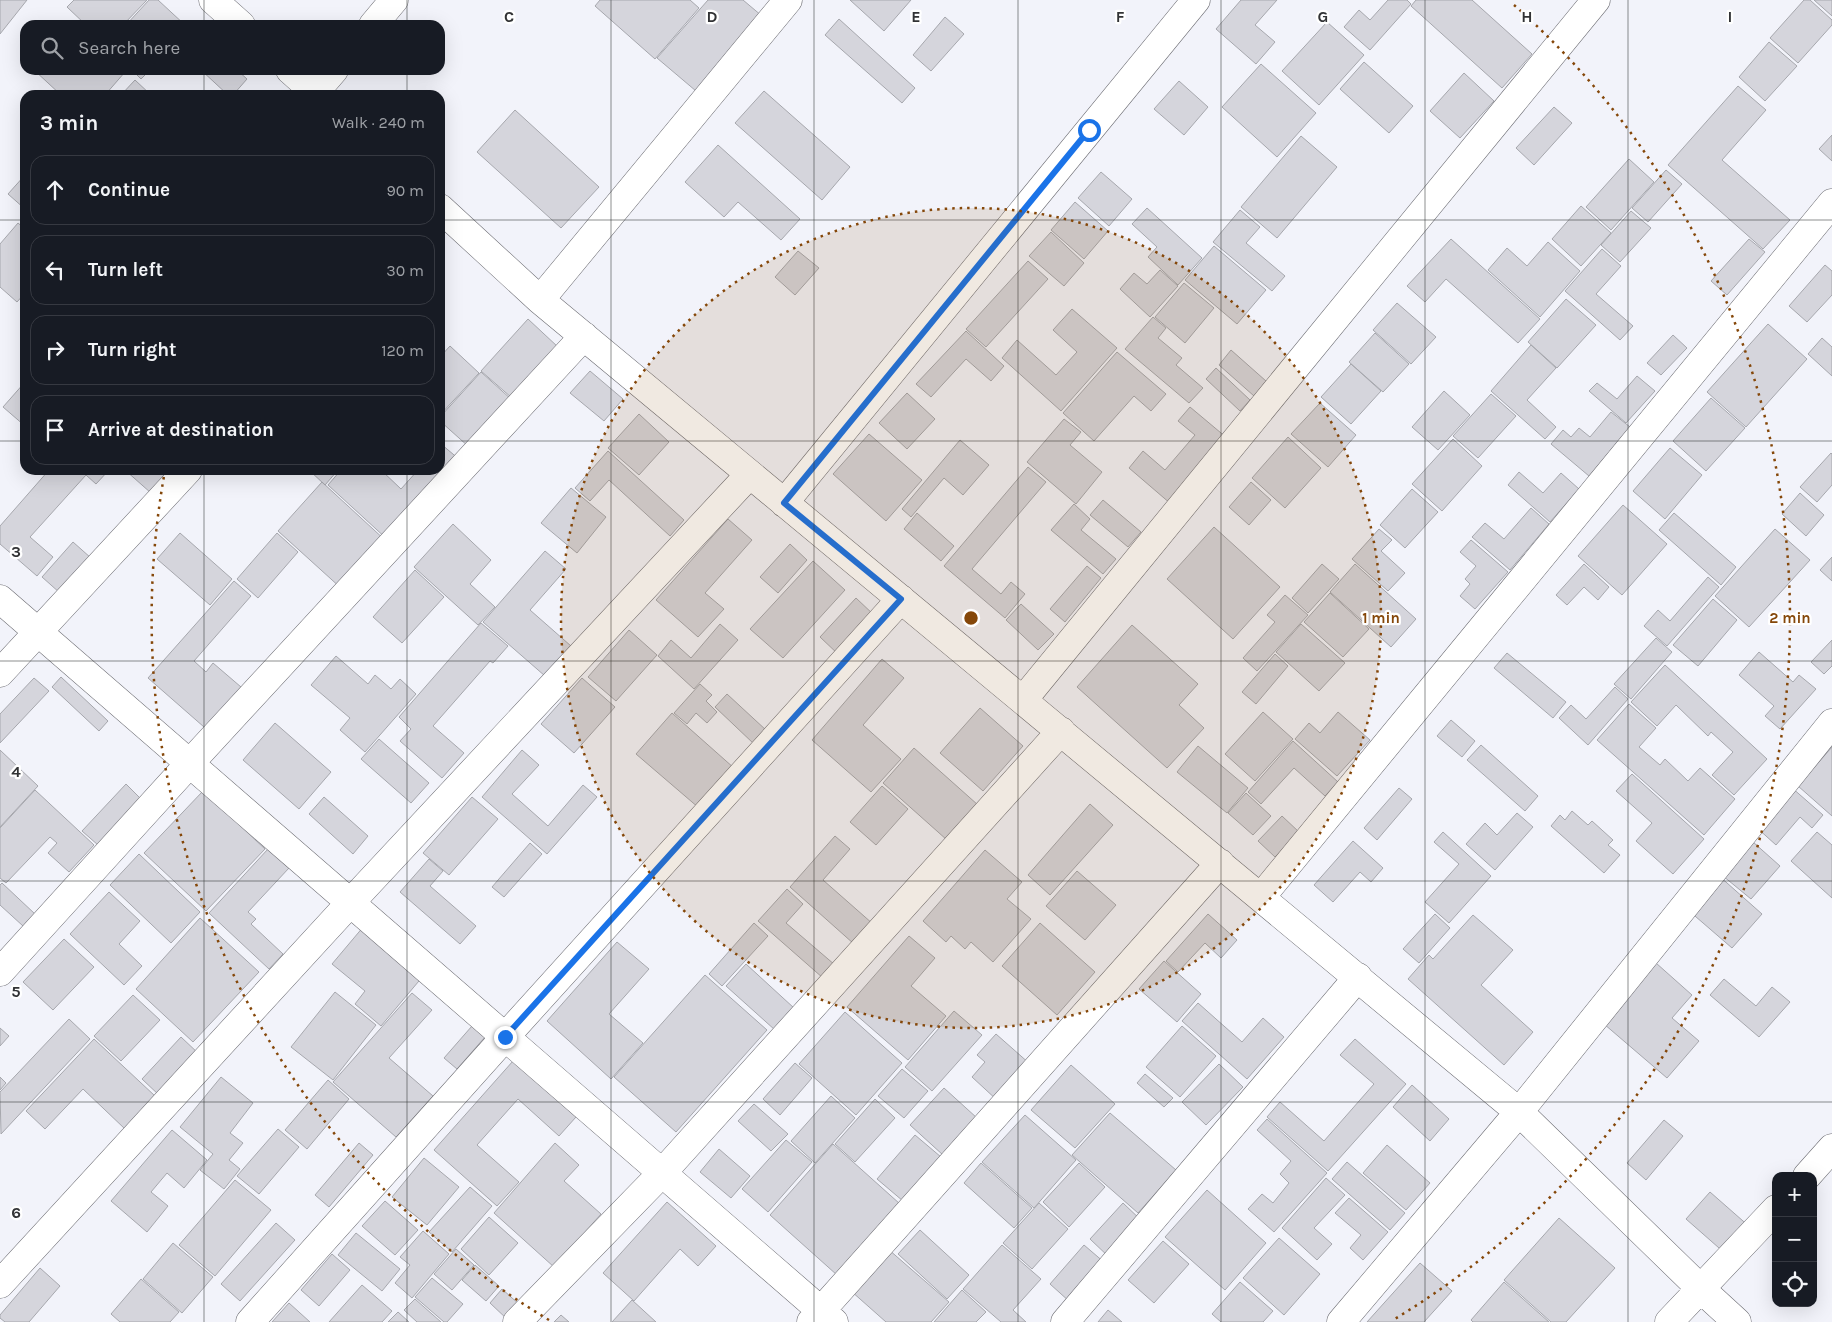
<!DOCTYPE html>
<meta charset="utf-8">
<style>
body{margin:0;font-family:Karla,sans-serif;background:#20242c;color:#f1f3f6}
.controls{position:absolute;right:15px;bottom:15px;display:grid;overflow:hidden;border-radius:10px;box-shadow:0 5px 20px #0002}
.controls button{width:45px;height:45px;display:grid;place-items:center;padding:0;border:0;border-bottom:1px solid #363941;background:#171b24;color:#f1f3f6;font:25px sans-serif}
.stop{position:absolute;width:15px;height:15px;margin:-11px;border:4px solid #1a73e8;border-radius:50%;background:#fff}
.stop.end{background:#1a73e8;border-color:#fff;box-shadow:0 1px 5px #0008}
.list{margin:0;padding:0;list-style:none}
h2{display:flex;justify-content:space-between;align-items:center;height:65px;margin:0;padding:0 20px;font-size:21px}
h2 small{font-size:16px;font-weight:400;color:#9ea1a6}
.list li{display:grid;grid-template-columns:32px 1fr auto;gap:15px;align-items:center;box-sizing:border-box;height:70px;margin:0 10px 10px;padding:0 10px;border:1px solid #363941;border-radius:15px}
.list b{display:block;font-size:19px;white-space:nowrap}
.list em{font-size:16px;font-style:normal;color:#9ea1a6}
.icon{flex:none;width:28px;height:28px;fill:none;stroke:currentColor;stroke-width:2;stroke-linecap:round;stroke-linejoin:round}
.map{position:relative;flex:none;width:1832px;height:1322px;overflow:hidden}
.search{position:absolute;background:#171b24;box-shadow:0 5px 20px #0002;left:20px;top:20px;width:425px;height:55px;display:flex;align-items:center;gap:12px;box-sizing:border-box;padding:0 18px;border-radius:15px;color:#9ea1a6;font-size:19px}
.panel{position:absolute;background:#171b24;box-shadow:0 5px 20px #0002;left:20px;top:90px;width:425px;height:385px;border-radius:15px}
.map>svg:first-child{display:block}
.building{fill:#d5d5dc;stroke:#a6a7ad}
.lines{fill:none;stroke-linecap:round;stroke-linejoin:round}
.minor-casing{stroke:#6b6b71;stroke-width:29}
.minor{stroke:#fff;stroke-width:28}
.route{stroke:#1a73e8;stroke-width:6}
.grid{fill:none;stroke:#323335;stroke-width:1;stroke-opacity:0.55}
.ring{fill:none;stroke:#854709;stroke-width:2.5;stroke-dasharray:2.5 5}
.grid-label{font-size:16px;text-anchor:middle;font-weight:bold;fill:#323335;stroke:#fff;stroke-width:4.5;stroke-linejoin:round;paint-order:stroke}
.centre{fill:#854709;stroke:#fff;stroke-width:2.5}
.ring-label{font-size:15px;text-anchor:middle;font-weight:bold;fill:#854709;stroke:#fff;stroke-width:4.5;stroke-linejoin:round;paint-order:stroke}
</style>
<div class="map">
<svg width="1832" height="1322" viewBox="0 0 1832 1322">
<rect width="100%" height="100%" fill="#f2f3fa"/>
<path class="building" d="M0,0h27l-27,34z
M74,0h73l-24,25h-37l-19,-18z
M149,0h9l27,25h-59z
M600,0h90l9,8 -44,51 -60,-53z
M708,0h35l19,16 -66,75 -39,-33z
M850,0h61l-27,31z
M1241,0h36l-22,25 20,17 -19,22 -40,-35z
M1388,0h19l4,4 -41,46 -26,-23 15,-17 11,10z
M1416,0h56l60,54 -30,34 -91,-82z
M1804,0h6l22,20v5l-34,38 -28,-25z
M1814,0h18v16z
M945,17l19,17 -33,37 -18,-16z
M839,19l76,69 -13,15 -77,-68z
M1327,22l37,33 -45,50 -37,-34z
M1769,42l28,24 -32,35 -26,-24z
M1364,62l49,44 -24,27 -49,-44z
M1261,64l55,49 -39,44 -55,-50z
M34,70h89l2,2 -20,23h-44z
M132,70h18l-9,9z
M201,70h36l10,9 -14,16h-5z
M1464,73l30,28 -34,37 -30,-27z
M135,80l16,15h-30z
M1179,81l29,26 -24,28 -30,-26z
M1738,86l28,24 -44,50 68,60 -27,29 -95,-84z
M764,91l86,76 -28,33 -87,-77z
M1554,107l18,16 -38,42 -18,-17z
M515,110l84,77 -38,41 -84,-76z
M1832,135v26l-13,-12z
M1301,136l36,31 -60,71 -36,-31z
M718,145l82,74 -19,21 -43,-38 -14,15 -39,-35z
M1629,159l25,23 -43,48 -25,-23z
M1666,170l16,14 -34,38 -16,-14z
M1101,172l31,27 -23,27 -31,-28z
M25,175v34l-17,-15z
M1075,202l33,29 -24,28 -33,-29z
M1581,206l30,27 -30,33 -29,-27z
M1147,208l55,50 -24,27 -30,-28 9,-10 -25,-23z
M1240,210l20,17 -14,16 39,33 -13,15 -59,-49z
M1631,211l20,17 -31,34 -19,-17z
M18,223l7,6v64l-8,9 -17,-15v-43z
M1051,232l33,31 -20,23 -35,-30z
M1451,239l89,80 -22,24 -72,-64 -21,23 -18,-16z
M1749,239l16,13 -38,43 -16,-14z
M1548,242l32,29 -40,46 -52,-47 19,-22 20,18z
M1214,246l52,44 -29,34 -52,-44z
M1602,249l19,17 -25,28 37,32 -13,14 -55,-49z
M798,251l21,17 -24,27 -20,-18z
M1028,261l20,18 -62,68 -20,-18z
M1825,265l7,6v24l-25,27 -18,-16z
M1160,270l18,16 -28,31 -30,-28 14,-16 13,11z
M1184,283l30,25 -29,35 -30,-26z
M1566,299l30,26 -39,43 -29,-26z
M1397,303l39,34 -25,27 -38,-34z
M1072,309l45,39 -56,63 -59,-53 15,-18 39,35 21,-23 -24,-22z
M1153,317l13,11 -8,10 24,20 -6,7 27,23 -14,15 -64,-54z
M528,319l30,28 -46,51 -31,-27z
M1768,324l39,35 -61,68 -39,-35z
M966,331l38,35 -13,15 -25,-22 -35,38 -15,-13z
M1375,333l34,31 -26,28 -34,-30z
M1673,335l14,13 -26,27 -14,-12z
M1822,338l10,9v29l-24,-22z
M1531,345l25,23 -29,32 29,27 -11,12 -54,-48z
M450,346l29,27 -39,42v-58z
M1231,350l35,31 -12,15 -35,-31z
M1117,352l49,42 -15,17 -17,-15 -40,45 -31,-28z
M1351,364l30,27 -30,33 -30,-27z
M1216,368l34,32 -10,11 -34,-32z
M590,371l33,28 -19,22 -34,-28z
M481,372l31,28 -43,47 -29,-26v-4z
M1637,376l18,15 -29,32 -37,-32 8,-8 20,16z
M25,382v44l-22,-19z
M1444,391l26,24 -32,35 -26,-23z
M907,393l28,26 -28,30 -28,-26z
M1491,394l25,22 -38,42 -25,-22z
M1711,398l34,30 -39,43 -33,-30z
M1320,403l36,32 -28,32 -37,-33z
M1190,407l37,31 -56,66 -42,-36 14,-17 22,19 30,-35 -17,-14z
M1611,412l19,15 -41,49 -38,-32 12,-14 8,7 8,-9 11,9z
M639,414l30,28 -30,33 -31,-27z
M1064,419l17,13 -11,13 32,27 -26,32 -49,-42z
M869,434l53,46 -36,41 -53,-47z
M1288,437l33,31 -36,40 -33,-30z
M1453,439l29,27 -40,45 -30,-27z
M960,440l29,25 -26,30 -19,-17 -33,39 -9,-8z
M441,444l19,16 -72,80 -60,-55 13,-15h40l20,19 17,-19h22v-25z
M1670,448l32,27 -37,44 -32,-28z
M608,451l76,69 -14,16 -61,-56 -19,21 -15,-13z
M1831,453l1,1v31l-15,17 -17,-15z
M1028,467l18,15 -74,87 29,25 10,-12 14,12 -20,24 -61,-52z
M49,470h60l-13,14 -10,-9 -56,62 23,20 -16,19 -37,-32v-18z
M125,470h47l-21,23z
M309,470h29l-13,15z
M1519,472l24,21 18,-20 18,16 -29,33 -42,-37z
M322,482l64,59 -44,48 -64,-58z
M1251,482l20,18 -22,25 -20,-18z
M571,488l35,29 -29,36 -36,-30z
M1412,489l26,23 -33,36 -25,-23z
M1800,493l24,22 -18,21 -24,-22z
M1103,500l38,32 -13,15 -38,-32z
M1074,504l16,15 -9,11 35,29 -13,15 -52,-44z
M1623,505l44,39 -45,51 -44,-39z
M1531,508l18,16 -39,46 -38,-33 13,-14 19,16z
M917,513l37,33 -13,15 -37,-32z
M1674,513l62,54 -15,18 -62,-55z
M728,519l24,21 -47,53 19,16 -26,28 -42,-37z
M453,524l38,36 -21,24 25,23 -17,18 -64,-58z
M1214,527l66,60 -47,52 -66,-60z
M1379,529l13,11 -11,11 24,22 -17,18 -36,-32z
M1775,529l35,31 -61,67 -34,-31z
M180,533l52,46 -22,26 -53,-46z
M277,533l21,19 -40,46 -21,-19z
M1471,540l37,32 -33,37 -15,-13 10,-12 -5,-5 11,-13 -16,-14z
M73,542l18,16 -31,35 -18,-16z
M790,544l17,16 -29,33 -18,-16z
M545,551l21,18 -36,41 41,36 -26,30 -62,-54z
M1832,557v24l-12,-11z
M813,561l32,29 -62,68 -33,-29z
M1322,564l17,15 -31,34 -16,-15z
M1355,564l61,55 -25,28 -61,-55z
M1584,564l25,23 -11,13 -14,-13 -17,18 -11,-10z
M1087,566l14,12 -36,44 -15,-13z
M415,570l29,27 -42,46 -29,-26z
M1708,577l11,10 -52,59 -23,-20 14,-16 12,11z
M234,581l17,15 -57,65 12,11 7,-9 35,30 -36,41 -64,-56z
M1330,593l39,36 -26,28 -39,-35z
M1285,595l23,20 -51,56 -14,-13 32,-36 -8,-7z
M856,598l19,18 -36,39 -19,-18z
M1713,599l24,21 -39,46 -25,-21z
M1021,604l33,30 -16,16 -32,-30z
M481,623l27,23 -15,17 -3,-2 -57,65 31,27 -22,25 -42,-37 11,-12 -12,-12z
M720,624l18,16 -44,49 -36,-33 13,-16 20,18z
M1301,624l44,39 -26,28 -43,-39z
M1132,625l66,59 -19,21 25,23 -37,40 -90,-81z
M629,630l28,25 -41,46 -28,-24z
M1656,638l16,14 -41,47 -17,-15z
M1832,640v26l-8,8 -13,-12z
M1759,652l34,30 6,-7 17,14 -36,40 -15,-13 9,-10 -35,-31z
M1507,653l59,49 -13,16 -59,-50z
M1275,654l13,12 -32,38 -14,-12z
M336,656l32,28 7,-9 16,14 9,-10 16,15 -51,58 -25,-22 10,-12 -39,-33z
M882,659l22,19 -41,47 38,34 -30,33 -59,-52z
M1665,665l102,94 -33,36 -22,-20 21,-23 -22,-20 -3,4 -32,-31 -19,21 -26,-24z
M61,677l47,44 -9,10 -47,-44z
M34,678l15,13 -49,52v-29z
M582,678l33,29 -41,46 -33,-29z
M700,684l12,11 -6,6 11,11 -10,11 -11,-10 -9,11 -13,-11z
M1615,687l13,12 -40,46 -29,-27 12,-13 15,14z
M727,694l40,37 -13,13 -39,-37z
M1629,704l27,24 -17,19 21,18 5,-6 23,22 12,-13 35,31 -31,36 -107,-95z
M980,708l43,38 -40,45 -43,-38z
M1263,712l30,27 -38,42 -30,-27z
M1338,712l32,28 -33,36 -42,-37 14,-16 11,10z
M672,713l62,55 -35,40 -63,-54z
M1451,720l24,21 -13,16 -25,-21z
M275,723l56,49 -32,37 -56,-49z
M379,739l50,44 -18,20 -50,-44z
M1293,741l45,41 -13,14 -31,-28 -33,36 -13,-12z
M1481,745l57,51 -13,15 -58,-51z
M1198,746l50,42 -21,25 -50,-41z
M1832,747v69l-34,-30z
M914,748l64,57 -31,35 -64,-57z
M0,750l38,36 -38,41z
M522,750l17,15 -27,29 36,32 35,-41 14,12 -50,57 -65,-57z
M1632,774l72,65 -31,35 -37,-33 16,-18 -36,-32z
M126,784l15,15 -43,46 -16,-14z
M882,786l26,23 -32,36 -26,-23z
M1791,787l32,28 -11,13 -12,-11 -24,28 -20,-18z
M1399,788l13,11 -35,41 -13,-12z
M35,790l59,55 -25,27 -21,-19 9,-10 -7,-6 -44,46 -6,-5v-50z
M203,791l62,58 -59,62 -62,-58z
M1246,793l25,23 -18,19 -25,-22z
M324,797l44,39 -15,18 -44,-40z
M472,797l26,22 -49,56 -26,-22z
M1090,804l23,21 -63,70 -22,-20z
M1572,811l16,14 4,-4 21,19 -5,5 12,10 -16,18 -53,-47 9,-11 5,5z
M1517,813l16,14 -38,43 -29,-26 19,-21 12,12z
M1282,816l17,16 -24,25 -17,-16z
M1443,832l48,44 -42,47 -24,-21 34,-38 -25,-22z
M1817,832l15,13v53l-41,-37z
M835,836l15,13 -27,31 50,44 -19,20 -64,-57z
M1353,841l30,27 -12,14 -11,-10 -27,30 -19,-17z
M1753,842l27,24 -29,33 -28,-23z
M530,843l12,11 -38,43 -12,-10z
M268,849l21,19 -41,44 8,7 -5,5 32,30 -14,15 -60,-56z
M985,850l37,32 -15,17 24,20 -38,43 -22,-20 -6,7 -14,-13 -5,6 -23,-21z
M139,854l61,58 -29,31 -61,-58z
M429,859l14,12 -13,15 46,40 -16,18 -60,-52z
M1077,871l39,34 -31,35 -39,-34z
M1718,875l44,39 -30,34 -44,-38z
M2,883l33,31 -12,12 -23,-21v-20z
M787,889l16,15 -17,19 49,42 -12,13 -65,-57z
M109,892l31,29 -21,23 23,22 -18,19 -54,-51z
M1208,914l29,26 -16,18 -16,-15 -27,29 -12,-11z
M1435,914l15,14 -31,35 -16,-14z
M1473,915l40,35 -32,35 52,47 -29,33 -96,-86 21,-24 4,4z
M200,918l59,54 -66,70 -57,-53z
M754,923l14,13 -46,50 -13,-12z
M1040,923l55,49 -38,43 -55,-49z
M364,926l60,49 -43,51 -26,-22 10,-13 -33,-27z
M909,936l26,22 -24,28 35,30 -38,44 -61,-53z
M64,939l30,28 -41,43 -30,-28z
M617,942l32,27 -40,45 34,29 -32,36 -64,-58z
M1164,961l37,33 -24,28 -38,-33z
M1656,963l36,32 -20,23 27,23 -32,37 -63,-54z
M746,964l48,44 -19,22 -49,-44z
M705,975l62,55 -91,102 -62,-55z
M1724,979l32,27 16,-19 18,15 -31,35 -49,-42z
M335,992l41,33 -43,55 -42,-33z
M412,993l20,17 -43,48 44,38 -37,41 -63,-55z
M133,995l27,25 -39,41 -27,-25z
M1198,1003l44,39 21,-24 21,19 -37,42 -65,-58z
M954,1011l28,24 -50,56 -27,-24z
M845,1012l57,51 -46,52 -57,-51z
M69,1019l21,20 -89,95 -1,-42z
M472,1026l13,11 -28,32 -13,-11z
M1182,1026l34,30 -36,41 -34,-30z
M0,1028l9,8 -9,10z
M996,1034l34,30 -32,37 -26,-24 13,-15 -8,-7z
M181,1037l18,17 -39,42 -18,-17z
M94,1039l61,57 -30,33 -42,-40 -38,40 -19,-18z
M1355,1039l51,45 -78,87 -61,-54 13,-15 44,39 50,-57 -34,-29z
M513,1061l63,56 -17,19 -41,-37 -41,46 42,37 -22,24 -63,-56z
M795,1063l17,15 -32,37 -17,-16z
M1219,1064l24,23 -37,38 -24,-23z
M1071,1065l44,39 -40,44 -44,-38z
M902,1069l26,22 -24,27 -26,-22z
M1145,1074l28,24 -9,9 -27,-24z
M0,1077l6,6 -6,7z
M221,1077l32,26 -23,30 13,10 -14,17 11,9 -16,20 -24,-19 13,-16 -33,-27z
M328,1080l21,19 -42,50 -22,-19z
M1412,1085l37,34 -19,22 -37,-34z
M944,1088l33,30 -34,37 -33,-30z
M831,1096l24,22 -40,45 -24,-22z
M875,1099l20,19 -40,44 -20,-18z
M754,1104l34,30 -17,17 -33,-30z
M1110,1113l66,57 -38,43 -66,-58z
M1025,1115l51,45 -42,48 -52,-46z
M1267,1119l60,54 -53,59 -26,-23 14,-15 11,9 16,-20 -9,-9 11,-13 -34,-31z
M1664,1120l19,16 -37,44 -19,-17z
M278,1129l21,18 -40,47 -22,-18z
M172,1130l35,30 -23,28 -17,-15 -16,19 17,14 -21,26 -36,-31z
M915,1135l26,22 -38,44 -26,-22z
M786,1140l26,22 -44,50 -26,-23z
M359,1143l14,12 -44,52 -14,-12z
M555,1143l24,22 -15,16 37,33 -47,53 -60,-54z
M833,1144l67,60 -63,71 -67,-60z
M1387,1145l43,38 -24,27 -43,-37z
M719,1149l31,27 -19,22 -31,-26z
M424,1158l35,29 -32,38 -35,-28z
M1347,1162l58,51 -15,17 -58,-51z
M981,1163l51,45 -18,20 -50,-45z
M1079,1163l26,24 -36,40 -26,-25z
M1326,1178l19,17 -31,33 18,16 -15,16 -35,-32z
M235,1180l36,30 -56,66 -36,-31z
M470,1187l22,19 -40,46 -23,-20z
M1207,1190l59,53 -41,47 -60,-53z
M1710,1192l41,36 -24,27 -41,-36z
M1349,1198l39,34 -25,28 -13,-12 11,-13 -26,-22z
M385,1201l33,29 -23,25 -33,-29z
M667,1202l49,44 -18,20 -18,-17 -46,52 -31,-28z
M1039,1203l29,26 -36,40 -29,-26z
M1123,1203l20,19 -33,36 -20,-19z
M489,1217l29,26 -29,32 -28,-26z
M1559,1218l56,50 -49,54h-15l-47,-42z
M276,1223l19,17 -55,61 -19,-17z
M920,1230l49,45 -22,24 -49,-45z
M423,1231l26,23 -37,44 -17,-15 15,-18 -10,-8z
M356,1233l44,36 -18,22 -44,-36z
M1279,1238l41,36 -36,41 -41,-37z
M1163,1241l26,23 -35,39 -26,-23z
M173,1243l40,34 -31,36 -39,-34z
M1002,1245l39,34 -28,31 13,12h-25l-38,-33z
M1084,1245l21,18 -35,39 -20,-18z
M456,1249l18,16 -22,25 -18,-16z
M888,1249l61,53 -18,20h-45l-35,-31z
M332,1254l18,16 -31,36 -18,-16z
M1420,1263l32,28 -28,31h-57z
M475,1265l24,21 -13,15 -24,-21z
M40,1268l20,18 -31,36h-24l-5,-4v-3z
M432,1278l31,26 -16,18h-3l-29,-25z
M141,1279l38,33 -9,10h-50l-9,-8z
M1240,1282l33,29 -10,11h-42l-9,-8z
M1504,1282l45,40h-76l-2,-2z
M362,1285l30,26 -10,11h-53z
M502,1289l18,16 -12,15 -18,-17z
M962,1290l24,22 -10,10h-42z
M415,1299l26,23h-24l-13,-12z
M632,1300l24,22h-44z
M289,1303l21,19h-38z
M1108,1310l14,12h-24z
M398,1312l11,10h-21z
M561,1315l8,7h-15z"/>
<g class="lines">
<defs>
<path id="minor" d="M213,0l28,25
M373,25l21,-25
M290,70l28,25
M315,92l19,-22
M440,208l100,92 979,812 182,177 36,33
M540,300l248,-300
M784,503l412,-503
M0,599l834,723
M0,673l188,-203
M1023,700l573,-700
M1261,897l571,-694
M0,972l190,-209 394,-427
M1807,1176l25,-28
M0,1284l350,-381 400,-429
M250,1322l255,-285 396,-438
M517,1322l145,-149 399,-442
M811,1322l409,-459
M1065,1322l293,-345
M1341,1322l178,-210 313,-389
M1669,1322l107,-113"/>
</defs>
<use href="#minor" class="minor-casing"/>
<use href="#minor" class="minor"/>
</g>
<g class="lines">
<path class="route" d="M505,1037l396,-438 -117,-96 305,-373"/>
</g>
<path class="grid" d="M204,0v25M407,0v25M611,0v1322M814,0v1322M1018,0v1322M1221,0v1322M1425,0v1322M1628,0v1322M204,70v25M407,70v25M0,220h25M440,220h1392M0,441h25M440,441h1392M204,470v852M407,470v852M0,661h1832M0,881h1832M0,1102h1832"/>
<circle cx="971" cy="618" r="410" fill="#854709" fill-opacity=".12"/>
<g class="ring">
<circle cx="971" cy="618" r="410"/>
<path d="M549 1320A819 819 0 0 1 164 476M1514 5A819 819 0 0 1 1393 1320"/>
</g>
<g class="grid-label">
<text x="509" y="22">C</text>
<text x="712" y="22">D</text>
<text x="916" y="22">E</text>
<text x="1120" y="22">F</text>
<text x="1323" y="22">G</text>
<text x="1527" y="22">H</text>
<text x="1730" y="22">I</text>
<text x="16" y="557">3</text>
<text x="16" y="777">4</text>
<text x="16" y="997">5</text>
<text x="16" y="1218">6</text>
</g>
<circle cx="971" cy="618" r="8" class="centre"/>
<g class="ring-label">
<text x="1381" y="623">1 min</text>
<text x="1790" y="623">2 min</text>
</g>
</svg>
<div class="controls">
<button>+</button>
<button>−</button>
<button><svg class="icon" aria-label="locate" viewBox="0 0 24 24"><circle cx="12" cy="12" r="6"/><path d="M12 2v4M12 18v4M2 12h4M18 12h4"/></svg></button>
</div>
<div class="stop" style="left:1089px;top:130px"></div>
<div class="stop end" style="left:505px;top:1037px"></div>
<div class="search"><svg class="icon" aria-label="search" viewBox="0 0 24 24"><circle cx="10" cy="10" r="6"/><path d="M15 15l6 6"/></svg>Search here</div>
<section class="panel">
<h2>3 min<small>Walk · 240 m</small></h2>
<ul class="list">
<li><svg class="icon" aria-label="ahead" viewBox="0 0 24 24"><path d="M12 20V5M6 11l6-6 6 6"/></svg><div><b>Continue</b></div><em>90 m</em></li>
<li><svg class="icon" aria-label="left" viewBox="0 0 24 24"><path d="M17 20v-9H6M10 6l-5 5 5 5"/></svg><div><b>Turn left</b></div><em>30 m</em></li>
<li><svg class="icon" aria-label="right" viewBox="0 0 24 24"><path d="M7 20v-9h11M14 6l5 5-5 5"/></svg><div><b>Turn right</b></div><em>120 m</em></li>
<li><svg class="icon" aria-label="arrive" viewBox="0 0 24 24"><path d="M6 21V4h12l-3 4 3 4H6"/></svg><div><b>Arrive at destination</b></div></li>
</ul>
</section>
</div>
